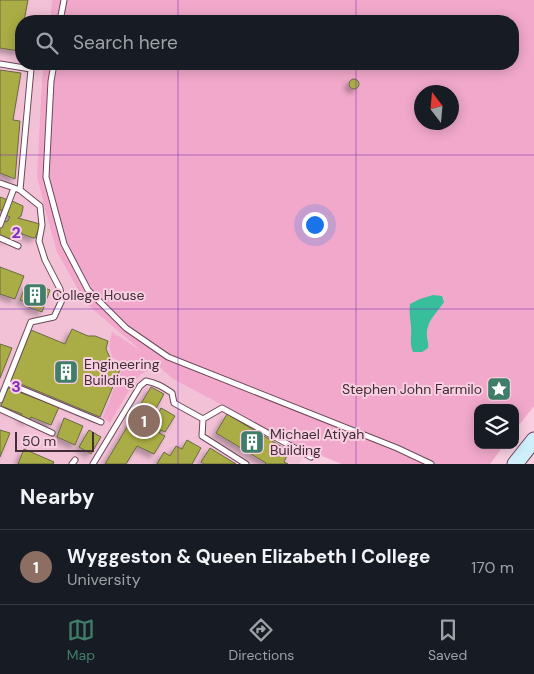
<!DOCTYPE html>
<style>
body{margin:0;font-family:"DM Sans",sans-serif;background:#20242c;color:#f1f3f6}
.controls{position:absolute;right:15px;bottom:15px;display:grid;overflow:hidden;border-radius:10px;box-shadow:0 2px 12px #0003}
.controls button{width:45px;height:45px;display:grid;place-items:center;padding:0;border:0;border-bottom:1px solid #363941;background:#171b24;color:#f1f3f6;font:25px sans-serif}
.compass{position:absolute;left:414px;top:85px;width:45px;height:45px;border-radius:50%;background:#171b24;box-shadow:0 2px 12px #0003;rotate:344deg}
.scale{position:absolute;left:15px;bottom:12px;width:79px;box-sizing:border-box;padding-left:5px;border:2px solid #3f2e36;border-top:0;font-size:14px;line-height:18px;white-space:nowrap;color:#3f2e36;-webkit-text-stroke:4px #f8cee0;paint-order:stroke}
.you{position:absolute;left:314px;top:224px;width:18px;height:18px;margin:-12px;border:4px solid #fff;border-radius:50%;background:#1a73e8;box-shadow:0 0 0 8px #1a73e833}
.badge{display:grid;place-items:center;width:32px;height:32px;border-radius:50%;background:#407e6a;color:#fff;font-size:16px;font-weight:700}
.pin{position:absolute;translate:-50% -50%;border:2px solid #fff;box-shadow:0 1px 5px #0006}
.list{margin:0;padding:0;list-style:none}
h2{display:flex;justify-content:space-between;align-items:center;height:65px;margin:0;padding:0 20px;font-size:21px}
h2 small{font-size:16px;font-weight:400;color:#9ea1a6}
.list li{display:grid;grid-template-columns:32px 1fr auto;gap:15px;align-items:center;box-sizing:border-box;height:75px;padding:0 20px;border-top:1px solid #363941}
.list b{display:block;font-size:19px;white-space:nowrap}
.list p{margin:0;font-size:16px;white-space:nowrap;color:#9ea1a6}
.list em{font-size:16px;font-style:normal;color:#9ea1a6}
.icon{flex:none;width:28px;height:28px;fill:none;stroke:currentColor;stroke-width:2;stroke-linecap:round;stroke-linejoin:round}
.map{position:relative;flex:none;width:534px;height:464px;overflow:hidden}
.search{position:absolute;background:#171b24;box-shadow:0 2px 12px #0003;left:15px;right:15px;top:15px;height:55px;display:flex;align-items:center;gap:12px;box-sizing:border-box;padding:0 18px;border-radius:20px;color:#9ea1a6;font-size:19px}
.sheet{height:140px;background:#171b24}
nav{display:flex;justify-content:space-around;align-items:center;box-sizing:border-box;height:70px;border-top:1px solid #363941;background:#171b24;font-size:14px;color:#9ea1a6}
nav a{display:grid;justify-items:center;gap:2px}
nav .on{color:#407e6a}
.map>svg:first-child{display:block}
.built{fill:#f2c1d6}
.green{fill:#f1a8ca;fill-rule:evenodd}
.water{fill:#37bf9b}
.building{fill:#aaad44;stroke:#686a46;filter:url(#shadow)}
.lines{fill:none;stroke-linecap:round;stroke-linejoin:round}
.service-casing{stroke:#6b4858;stroke-width:7}
.secondary-casing{stroke:#6b4858;stroke-width:17}
.service{stroke:#fff;stroke-width:5}
.secondary{stroke:#cfeffd;stroke-width:15}
.grid{fill:none;stroke:#7b2cbf;stroke-width:1;stroke-opacity:0.55}
.labels{text-anchor:middle;dominant-baseline:central;stroke-width:4;stroke-linejoin:round;paint-order:stroke}
.poi-label{font-size:14px;fill:#3f2e36;stroke:#f8cee0;text-anchor:start}
.grid-label{font-size:16px;text-anchor:middle;font-weight:bold;fill:#7b2cbf;stroke:#f8cee0;stroke-width:4;stroke-linejoin:round;paint-order:stroke}
</style>
<div class="map">
<svg width="534" height="464" viewBox="0 0 534 464">
<defs>
<filter id="shadow"><feDropShadow dx="-4" dy="4" stdDeviation="2.5" flood-color="#0004"/></filter>
</defs>
<rect width="100%" height="100%" fill="#f8cee0"/>
<path class="built" d="M0,0h52l-2,21h-29v43h23l-2,14 -5,98 7,30 13,46 32,54 84,73 134,71 -8,14h-299z"/>
<path class="green" d="M52,0h482v406l-19,24v-22h-37v37h26l-14,19h-148l-35,-14 -134,-71 -22,-19v9l-10,5 -7,8 -24,41 -7,-6 21,-52 -12,-8 -3,-11 3,-14 28,18 -51,-44 -5,-6 -27,-48 -13,-46 -7,-30 5,-98 2,-14h469v-43h-463zM422,92h30v30h-30z"/>
<path class="water" d="M433,295l9,1 2,6c-7,11 -18,19 -17,34 0,4 2,7 1,12l-6,4h-9c-4,-9 -1,-16 -2,-26 -1,-8 -2,-14 -1,-22l10,-5z"/>
<path class="building" d="M0,0h28l-4,21h-3v16l-2,14 -19,-3z
M0,70l21,3 -8,47 7,1 -5,58 -15,-6z
M349 84a5 5 0 1 1 10 0a5 5 0 1 1-10 0Z
M0,197l8,3 -4,11 -4,-1z
M12,201l11,5v2l-2,8 -3,2 22,6v2l-5,12h-2l-11,-4 -1,-3 -7,-3 -3,10 -2,1 -9,-3v-10l3,-5 4,1 3,-5 -4,-2 3,-13z
M0,267l24,9 -9,23 -15,-5z
M26,284l9,3 1,-2 14,5 -8,22 -14,-5 2,-4 -10,-3z
M72,329l16,7h7l13,5 -2,8 5,11 11,5 -22,52 -89,-37 20,-50 34,14z
M0,344l12,4 -12,30z
M151,387l13,7 -11,20 4,2 4,-8 14,8 -10,16 -4,-2 -2,3 6,3 -11,18 -17,-8 -11,18h-21z
M8,388l51,19 -8,18 -20,-8 -2,4 -8,-3 1,-4 -21,-8z
M227,414l62,37 -5,11 4,2h-23l1,-1 -50,-30z
M64,418l19,8 -8,19 -18,-8z
M0,430l10,3 -10,24z
M89,430l12,7 -10,17 -12,-7z
M187,440l14,8 -9,16h-35l7,-12 6,4 6,-10 6,3z
M210,448l26,16h-32l-3,-2z
M24,449l30,13 -1,2h-35z"/>
<g class="lines">
<defs>
<path id="service" d="M60,21l4,-21
M0,64l31,5 -11,121
M54,64l-3,17 -5,96 18,67 24,46 38,38 42,29 229,91 34,16
M0,183l20,7 20,16 2,19 -3,16 6,19 15,29 2,11 -8,17 -23,5 -31,78
M0,225l14,-37
M0,238l18,8
M7,383l94,39
M0,409l52,24
M203,419l-1,17 44,28
M72,464l3,-4
M93,464l47,-78 6,-5c11,2 17,6 26,12l2,10 29,16 19,-11 89,49"/>
<path id="secondary" d="M515,464l19,-24"/>
</defs>
<use href="#service" class="service-casing"/>
<use href="#secondary" class="secondary-casing"/>
<use href="#service" class="service"/>
<use href="#secondary" class="secondary"/>
</g>
<path class="grid" d="M178,0v21M356,0v21M178,64v400M356,64v400M0,155h534M0,309h534"/>
<defs>
<symbol id="building-square" viewBox="-11 -11 22 22"><rect x="-9" y="-9" width="18" height="18" rx="4" fill="#407e6a" stroke="#f8cee0"/><path d="M-4-6H4V6H1V3H-1V6H-4ZM-2.5-4.3h1.7v1.8h-1.7ZM.8-4.3h1.7v1.8H.8ZM-2.5-1h1.7V.8h-1.7ZM.8-1h1.7V.8H.8Z" fill="#fff"/></symbol>
<symbol id="sight-square" viewBox="-11 -11 22 22"><rect x="-9" y="-9" width="18" height="18" rx="4" fill="#407e6a" stroke="#f8cee0"/><path d="M0-6L1.8-2.2L6-1.7L2.9 1.2L3.7 5.4L0 3.3L-3.7 5.4L-2.9 1.2L-6-1.7L-1.8-2.2Z" fill="#fff"/></symbol>
</defs>
<g fill-rule="evenodd">
<use href="#building-square" x="21" y="281" width="28" height="28"/>
<use href="#building-square" x="52" y="358" width="28" height="28"/>
<use href="#sight-square" x="485" y="375" width="28" height="28"/>
<use href="#building-square" x="238" y="428" width="28" height="28"/>
</g>
<g class="labels">
<g class="poi-label">
<text x="52" y="295">College House</text>
<text x="84" y="364">Engineering<tspan x="84" dy="16">Building</tspan></text>
<text x="482" y="389" text-anchor="end">Stephen John Farmilo</text>
<text x="270" y="434">Michael Atiyah<tspan x="270" dy="16">Building</tspan></text>
</g>
</g>
<g class="grid-label">
<text x="16" y="238">2</text>
<text x="16" y="392">3</text>
</g>
</svg>
<div class="controls">
<button><svg class="icon" aria-label="layers" viewBox="0 0 24 24"><path d="M12 4l9 5-9 5-9-5zM3 14l9 5 9-5"/></svg></button>
</div>
<svg class="compass" viewBox="-18 -18 36 36"><path d="M0-13l5 13h-10z" fill="#e53935"/><path d="M0 13l5-13h-10z" fill="#9ea1a6"/></svg>
<div class="scale">50 m</div>
<div class="you"></div>
<div class="pin badge" style="left:144px;top:421px;background:#8d6e63">1</div>
<div class="search"><svg class="icon" aria-label="search" viewBox="0 0 24 24"><circle cx="10" cy="10" r="6"/><path d="M15 15l6 6"/></svg>Search here</div>
</div>
<section class="sheet">
<h2>Nearby<small></small></h2>
<ul class="list">
<li><span class="badge" style="background:#8d6e63">1</span><div><b>Wyggeston &amp; Queen Elizabeth I College</b><p>University</p></div><em>170 m</em></li>
</ul>
</section>
<nav>
<a class="on"><svg class="icon" aria-label="map" viewBox="0 0 24 24"><path d="M3 6l6-2 6 2 6-2v14l-6 2-6-2-6 2zM9 4v14M15 6v14"/></svg>Map</a>
<a><svg class="icon" aria-label="directions" viewBox="0 0 24 24"><path d="M12 3l9 9-9 9-9-9zM9 14v-3h6M13 9l2 2-2 2"/></svg>Directions</a>
<a><svg class="icon" aria-label="saved" viewBox="0 0 24 24"><path d="M7 4h10v16l-5-4-5 4z"/></svg>Saved</a>
</nav>
